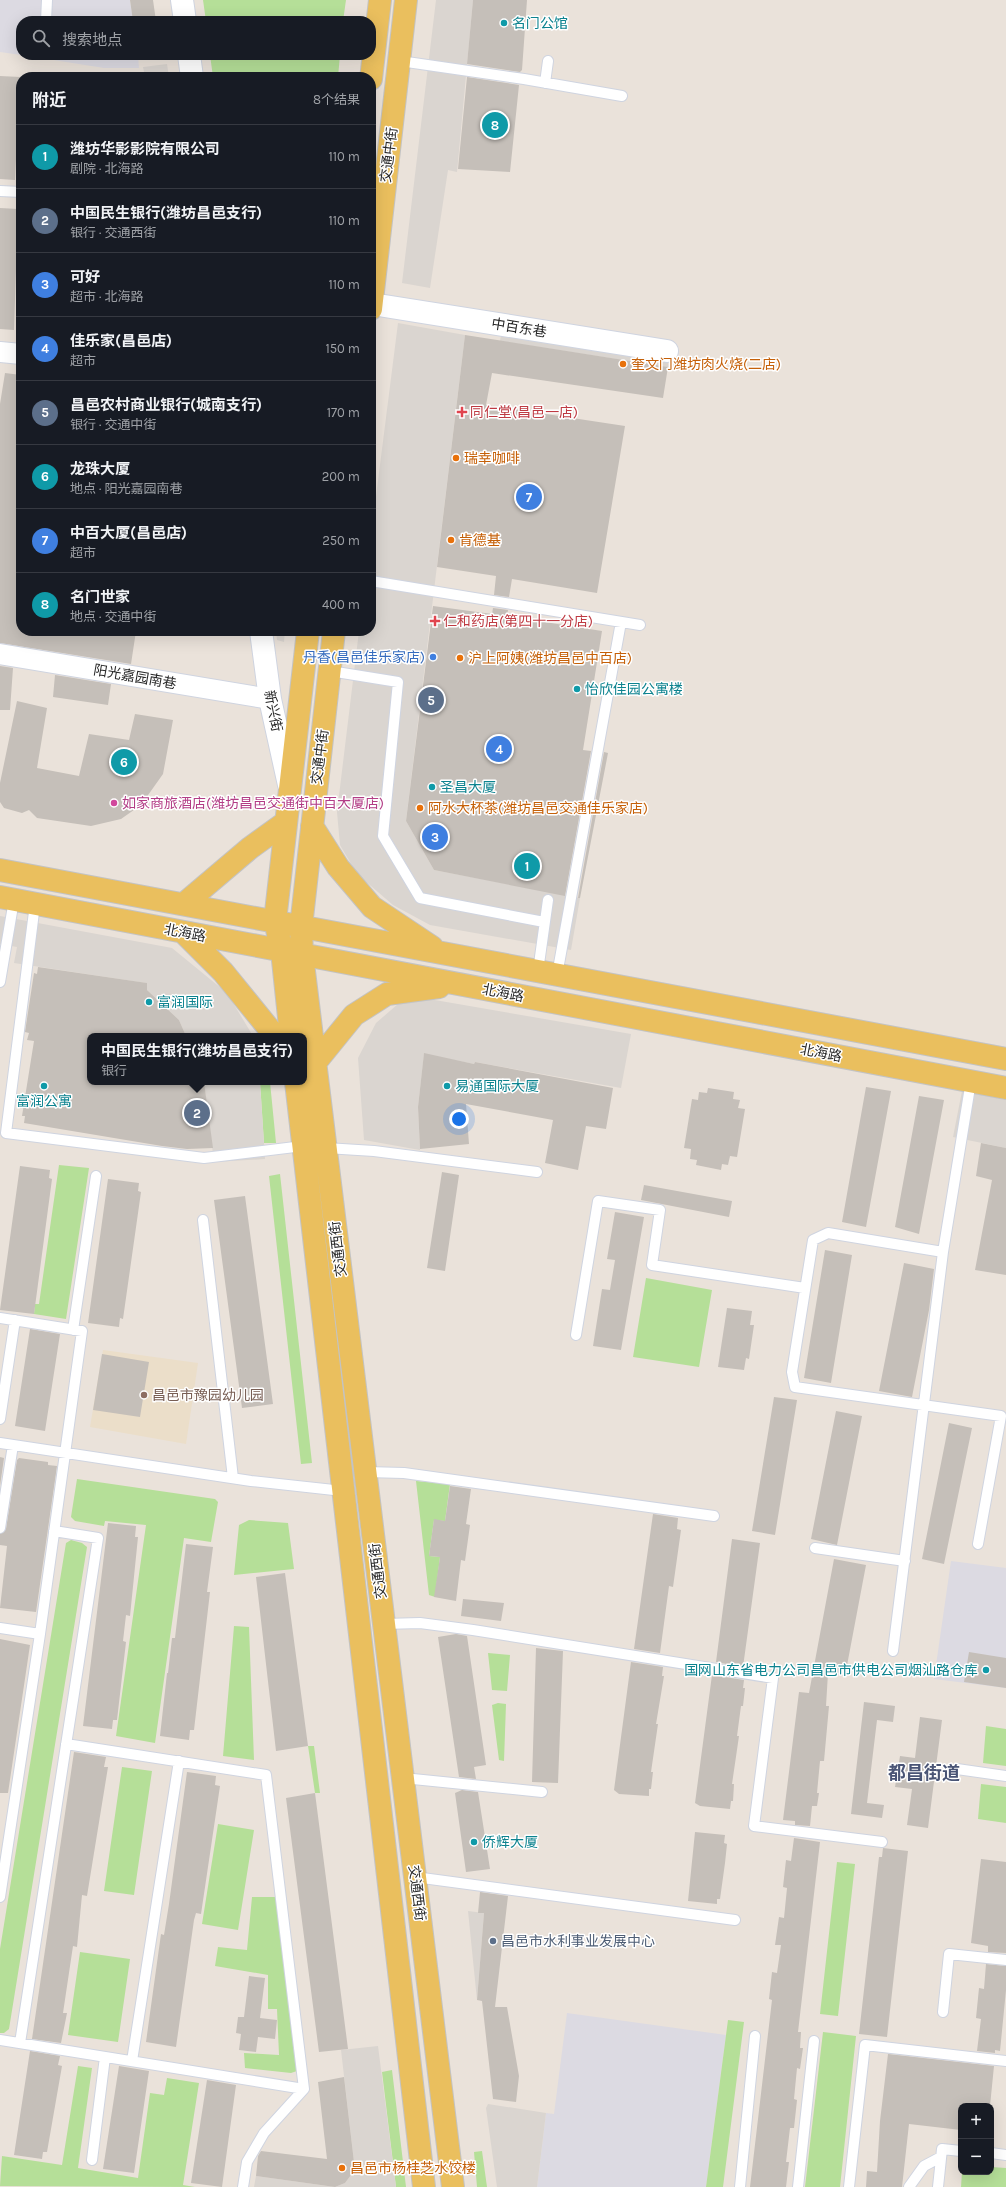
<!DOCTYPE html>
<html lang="zh">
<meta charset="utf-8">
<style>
body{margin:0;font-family:Karla,"Noto Sans SC",sans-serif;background:#20242c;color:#f1f3f6}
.controls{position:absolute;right:12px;bottom:12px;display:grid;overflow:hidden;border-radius:8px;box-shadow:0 4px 16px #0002}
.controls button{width:36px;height:36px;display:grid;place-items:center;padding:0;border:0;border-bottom:1px solid #363941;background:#171b24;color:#f1f3f6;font:20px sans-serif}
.you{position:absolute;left:459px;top:1119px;width:14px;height:14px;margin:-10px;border:3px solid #fff;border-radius:50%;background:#1a73e8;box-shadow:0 0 0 6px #1a73e833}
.badge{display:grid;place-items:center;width:26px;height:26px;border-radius:50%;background:#3e6df2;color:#fff;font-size:13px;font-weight:700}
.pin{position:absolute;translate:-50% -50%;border:2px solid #fff;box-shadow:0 1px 4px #0006}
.popup{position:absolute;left:87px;top:1033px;width:220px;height:52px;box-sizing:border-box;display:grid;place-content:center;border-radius:8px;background:#171b24;filter:drop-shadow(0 1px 3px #0005);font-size:13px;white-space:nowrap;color:#9ea1a6}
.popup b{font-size:15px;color:#f1f3f6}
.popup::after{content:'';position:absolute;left:50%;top:100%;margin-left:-8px;border:8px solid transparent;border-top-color:#171b24}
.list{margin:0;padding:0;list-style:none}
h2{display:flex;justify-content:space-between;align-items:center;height:52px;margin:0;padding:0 16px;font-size:17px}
h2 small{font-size:13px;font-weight:400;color:#9ea1a6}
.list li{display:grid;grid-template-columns:26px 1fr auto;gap:12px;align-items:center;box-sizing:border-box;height:64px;padding:0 16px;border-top:1px solid #363941}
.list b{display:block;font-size:15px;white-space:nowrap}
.list p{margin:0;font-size:13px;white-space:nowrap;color:#9ea1a6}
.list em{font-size:13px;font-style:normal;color:#9ea1a6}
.icon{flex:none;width:22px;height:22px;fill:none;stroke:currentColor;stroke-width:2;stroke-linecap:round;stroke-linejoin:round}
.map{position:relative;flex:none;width:1006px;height:2187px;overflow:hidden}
.search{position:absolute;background:#171b24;box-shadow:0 4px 16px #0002;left:16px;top:16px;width:360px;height:44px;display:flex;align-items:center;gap:10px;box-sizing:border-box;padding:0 14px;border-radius:16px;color:#9ea1a6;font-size:15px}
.panel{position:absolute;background:#171b24;box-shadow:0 4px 16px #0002;left:16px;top:72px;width:360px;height:564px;border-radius:16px}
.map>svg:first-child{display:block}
.industrial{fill:#dcdae2}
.education{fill:#ebdec9}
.green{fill:#b5df98}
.plaza{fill:#dad5d0}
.building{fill:#c5bfb9}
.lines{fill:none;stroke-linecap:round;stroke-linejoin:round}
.service-casing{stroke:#cfd4e0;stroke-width:12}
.minor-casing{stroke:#cfd4e0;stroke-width:22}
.tertiary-casing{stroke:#cfd4e0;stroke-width:24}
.primary-casing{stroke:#c3c3c3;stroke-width:24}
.service{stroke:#fff;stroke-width:10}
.minor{stroke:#fff;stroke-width:20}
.tertiary{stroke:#fff;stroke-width:22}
.primary{stroke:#eabf5e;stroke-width:22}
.culture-dot{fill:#0f9aa8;stroke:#fff;stroke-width:1.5}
.food-dot{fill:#e8710a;stroke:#fff;stroke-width:1.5}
.health-dot{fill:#e0444e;stroke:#fff;stroke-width:1.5}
.shop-dot{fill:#3f7fe0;stroke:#fff;stroke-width:1.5}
.hotel-dot{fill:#d1479c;stroke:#fff;stroke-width:1.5}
.education-dot{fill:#8d6e63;stroke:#fff;stroke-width:1.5}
.service-dot{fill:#5c6f8a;stroke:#fff;stroke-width:1.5}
.labels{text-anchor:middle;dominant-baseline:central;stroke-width:3;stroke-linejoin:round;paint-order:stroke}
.culture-label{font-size:14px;fill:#0d838f;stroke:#fff;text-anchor:start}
.street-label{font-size:14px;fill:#282828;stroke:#fff}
.food-label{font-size:14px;fill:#c56008;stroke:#fff;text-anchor:start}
.health-label{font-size:14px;fill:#be3a42;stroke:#fff;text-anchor:start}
.shop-label{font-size:14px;fill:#366cbe;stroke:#fff;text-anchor:end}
.hotel-label{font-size:14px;fill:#b23c85;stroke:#fff;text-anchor:start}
.education-label{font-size:14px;fill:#785e54;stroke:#fff;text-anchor:start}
.service-label{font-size:14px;fill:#4e5e75;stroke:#fff;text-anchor:start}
.district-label{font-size:18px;font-weight:bold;fill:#4a5576;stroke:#fff}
</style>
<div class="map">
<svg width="1006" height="2187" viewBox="0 0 1006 2187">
<rect width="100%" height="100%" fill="#eae2da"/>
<path class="industrial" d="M0,0h130l3,21h-112v34l-21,-3z
M22,55h116l1,13h-35z
M951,1561l55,7v120l-72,-9z
M567,2013l159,22 -20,152h-169l9,-74 8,1z"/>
<path class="education" d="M103,1350l95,13 -12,81 -96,-17z"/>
<path class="green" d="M203,0h143l-3,21h-137z
M210,55h130l-2,22h-125z
M260,1082h10l6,61h-12z
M59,1165l30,3 -23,151 -32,-5 1,-10h4z
M280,1174l32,289 -11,1 -32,-288z
M646,1278l66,12 -13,77 -66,-10z
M77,1479l138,20 3,3 -7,40 -27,-4 -29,205 -39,-7 30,-211 -41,-4 -1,5 -29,-5 -4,-4z
M416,1481l34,3 -5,37 -11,-1 -5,36 11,1 -5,40 -6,-2z
M249,1520l39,3 6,46 -60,6 5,-50z
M71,1540l11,3 5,4 -78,482 -5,4h-4v-84l66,-406z
M234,1626l15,1 5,133 -31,-4z
M488,1653l22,2 -3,36 -15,-1z
M498,1703l8,1 -2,57 -5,-1 -7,-55z
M986,1726l20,3v37l-23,-3z
M308,1746h6l6,47h-5z
M122,1767l30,4 -18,124 -30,-4z
M981,1784l25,3v36l-28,-4z
M218,1824l36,6 -16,100 -36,-6z
M837,1862l18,2 -17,152 -18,-2z
M252,1897h25l20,174 -6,2 -46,-5 -1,-15 35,2 -2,-46h-9v-34l-53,-9 3,-19 29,3z
M80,1952l50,7 -12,83 -50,-7z
M728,2020l16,2 -21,165h-17z
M823,2032l33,4 -16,151h-35z
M78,2066l14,2 -14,100 60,10 12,-85 14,2 3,-17 32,5 -16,102 12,2 -195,-1 2,-30 60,9z
M392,2070l14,117h-10l-14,-115z
M482,2151l5,36h-10l-3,-35z
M991,2167l15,1v19h-45l1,-15h29z"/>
<path class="plaza" d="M436,0h37l-16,172 -9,-2 -18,118 -28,-5z
M167,64l2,13h-24l-2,-10z
M398,323l67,12 -59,486 28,49 146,28 -9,52 -141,-25 -37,-20 -36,-31 -17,-29 -3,-33 22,-181h12v-95z
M501,335l167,26v6l-168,-26z
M276,631h9l-1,11 -7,-2z
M0,916l172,32 55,45 26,43h-67l-7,-16 -32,-30 -1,-7 -132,-20 3,-16 -17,-3z
M429,999l202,35 -10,54 -146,-26 -1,2 -50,-10 -6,53 2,43 -56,-10 -6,-82 18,-35 22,-19z
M204,1082h56l5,77 -51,3z
M962,1091l44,9v48l-53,-11z
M468,1911l16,2 -7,87z
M378,2046l18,141h-61l10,-4 6,-8 3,-13 -13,-112z
M488,2104l58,9 -9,74h-40l-11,-79z
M256,2176l79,11h-81z"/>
<path class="building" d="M130,0h23l3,21h-23z
M473,0h54l-5,70 -2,2 -53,-8z
M0,76l20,1 -5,103 -15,-1z
M467,77l52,8 -9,87 -52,-3z
M0,208l18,1 -4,121 -14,-1z
M465,335l203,32 -5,31 -171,-25 -6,32 139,21 -28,167 -85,-14 -3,18 -15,-2 2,-19 -59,-9z
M5,373l16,2v256h115l-5,33 -131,-21v-239z
M433,606l59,8 1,-6 15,2 -1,6 95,15 -19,119 8,1 -26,145 -131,-26 -28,-49z
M0,666l13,2 -3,42h-10z
M55,675l56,9 -3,21 -55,-8z
M17,701l30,7 -10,60 42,8 10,-42 40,6 6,-26 38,6 -10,54 -22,31 -20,14 -30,7 -54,-8 -8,-8 -7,3 -18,-5 -4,-6v-19z
M604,752l4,1 -28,145h-2z
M38,967l109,16v7l32,30 7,16h-96v46h114l9,66 -26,1 -25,-3 -138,-23 1,-7h-3l12,-75 -7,-1 2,-7 -4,-1 9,-59 3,1z
M424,1053l50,11 1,-2 138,26 -7,41 -20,-3 -8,44 -33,-7 8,-43 -87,-16 3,40 -49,5 -2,-42z
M866,1087l25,4 -25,136 -24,-5z
M708,1088l26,4 -1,7 7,1 -2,8 7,1 -8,48 -7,-1 -2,9 -6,-1 -1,6 -25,-5 1,-5 -7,-1 1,-10 -7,-1 8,-49 6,1 1,-8 8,1z
M919,1096l25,4 -25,134 -24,-7z
M981,1143l25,5v127l-31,-5 17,-90 -16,-4z
M20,1166l30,4 -1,8 3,1 -18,135 -34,-4z
M442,1172l17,3 -14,96 -18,-3z
M108,1179l31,4 -1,8 3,1 -18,127 -3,-1 -1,9 -31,-4z
M644,1185l88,16 -3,16 -88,-17z
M245,1196l28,208 -31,4 -28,-208z
M615,1212l29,5 -23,133 -28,-4 9,-57 8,1 5,-30 -8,-1z
M825,1250l27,5 -21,128 -27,-5z
M904,1263l30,6 -5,41 -17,87 -33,-6z
M727,1308l25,3 -2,14h4l-5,34 -3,-1 -2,12 -26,-3z
M30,1329l30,5 -15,97 -30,-5z
M102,1354l47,8 -9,55 -47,-7z
M774,1397l23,3 -22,135 -23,-4z
M836,1411l26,5 -25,129 -26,-6z
M949,1423l23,5 -28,136 -22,-5z
M0,1457l4,1 -4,28z
M19,1458l29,4v3l9,1 -21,146 -36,-4 7,-62 -7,-1v-11l6,-5 11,-69z
M450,1486l21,3 -5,35 4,1 -5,36 -4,-1 -5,41 -22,-4 6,-40 -11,-1 5,-37 11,2z
M653,1514l25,4 -1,11 4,1 -8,57 -4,-1 -9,67 -26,-4z
M108,1523l28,3 -1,11h3l-8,79 -4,-1 -3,26 3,1 -9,78h-4l-1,9 -29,-3z
M732,1539l28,4 -17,124 -27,-5z
M186,1544l27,3 -6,45h3l-16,138h-4l-1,10 -29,-4 7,-63h1l4,-35h3z
M834,1559l32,6 -21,111 -17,-3 -2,33h3l-5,55h-4l-3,32h2l-2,13h-5l-2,20 -15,-1v-4l-12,-1 16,-128 10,1z
M285,1573l23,173 -32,5 -20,-174z
M463,1599l41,4 -3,18 -40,-5z
M456,1634l11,2 19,129 -12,2 2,12 -17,-2 -21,-140z
M0,1639l30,6 -22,148h-8z
M536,1648l27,3 -5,132 -26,-1z
M969,1652l37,6v30l-42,-6z
M631,1662l32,5 -1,9h2l-8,48h2l-7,48h2l-2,17h-2v7l-30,-2 -5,-4z
M712,1675l32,5 -1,8h2l-2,18h-2l-4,30h2l-7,48h2l-1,17h-2l-1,8 -30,-3 -5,-3z
M864,1702l31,4 -2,16 -16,-2 -10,83 17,2 -2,13 -31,-4z
M920,1717l22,3 -14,108 -21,-3 5,-36 -17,-2 5,-31 15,2z
M74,1752l32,5 -2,10h4l-21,129 -5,-1 -5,52 -4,-1 -10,67h4l-6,30 -29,-4z
M187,1772l29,4 -1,9 5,1 -19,128 -5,-1 -2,7 -18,127 -30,-5 15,-108 3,1 5,-31z
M462,1790l16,2 12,77 -24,3 -11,-79z
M315,1793l33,256 -29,3 -33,-254z
M695,1832l30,3 -1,8 3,1 -2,19 -5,36h-3v5l-29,-3z
M794,1838l26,4 -22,190h3l-1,16h3l-3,21 -3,-1 -3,31 3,1 -3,28h-4l-4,34h3l-3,25h-36l22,-187 -3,-1 3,-27 5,1 4,-28h-6l4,-28 5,1 3,-30 -4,-1 3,-27 5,1z
M883,1848l25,3 -21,186 -28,-3 20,-177h3z
M981,1859l25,3v91l-18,-1v-6l-17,-3z
M480,1892l28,4 -13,111h12l12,69 -3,26 -23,-3 -11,-98 -5,-1 7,-87h-6z
M986,1964l20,2v24l-6,61 -5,-1v3l-18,-2 4,-32 -5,-1 3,-30 5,1z
M249,1976l16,2 -5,40 17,2 -2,19 -17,-2 -2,15 -17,-2 2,-16 -5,-1 2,-16h6z
M30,2051l30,5 -2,9 4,1 -15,86h-4l-1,7 -28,-4z
M888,2054l106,12 -4,40h-29v24l-52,-6 -7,63h-36l1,-16 10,1 3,-51z
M119,2066l30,5 -15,102 -31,-4z
M344,2077l10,85 -3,13 -6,8 -10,4 -79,-11 2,-20 3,-5 66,8 -9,-77z
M207,2080l29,5 -14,102 -31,-4z"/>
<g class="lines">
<defs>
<path id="service" d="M46,21l1,-21
M400,61l124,18 98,17
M545,83l3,-22
M0,191l21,1
M371,581l269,44
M330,671l68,11 -15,154 37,62 124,24
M35,904l-29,229 198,25 99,-12
M538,971l10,-71
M557,975l64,-353
M0,982l14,-82
M326,1148l48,3 163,21
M203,1220l30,258
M943,1252l-115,-19 -15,7 -21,132 3,15 206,29 -23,128
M0,1318l82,13 -42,303 -40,263
M73,1330l23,-154
M576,1335l22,-134 62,9 -8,55 153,23
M0,1419l15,-99
M0,1443l251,38 92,10
M366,1472l38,1 310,43
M0,1528l13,-83
M815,1548l90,13
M384,1624l36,-1 53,7 300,48 -19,148 128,16
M0,1628l40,6
M893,1651l50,-399 28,-171
M66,1744l200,31 38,314 -40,44 -17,29 -4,25
M957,1769l49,7
M403,1778l139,14
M415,1877l320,43
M943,2012l6,-58 57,6
M0,2040l304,49
M20,2043l78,-505 -44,-7
M132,2061l47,-300
M991,2153l15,2
M92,2160l13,-103
M740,2187l15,-151
M798,2187l16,-146
M849,2187l16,-142 141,16
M909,2187l15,-21 17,-9
M938,2187l4,-38 19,2"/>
<path id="minor" d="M0,352l21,2
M0,654l270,45"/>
<path id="tertiary" d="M182,0l3,21
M189,55l3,22
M372,304l295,47
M261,631l9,68 19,86"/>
<path id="primary" d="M371,79l9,-79
M371,309l35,-309
M334,631l-33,296 1,28 151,1232
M312,826l26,41 34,40 60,40
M0,870l1006,189
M0,897l1006,191
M184,904l66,-56 36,-26
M183,932l40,40 52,64
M291,1036l-9,-85 -7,-30 33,-290
M315,1063l39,-48 33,-21 52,-7
M296,1082l128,1105"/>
</defs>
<use href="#service" class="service-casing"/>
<use href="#minor" class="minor-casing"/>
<use href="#tertiary" class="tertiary-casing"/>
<use href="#primary" class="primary-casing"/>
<use href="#service" class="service"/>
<use href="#minor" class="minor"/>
<use href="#tertiary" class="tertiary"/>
<use href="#primary" class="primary"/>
</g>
<g class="culture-dot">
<circle cx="504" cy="23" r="4"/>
<circle cx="577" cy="689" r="4"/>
<circle cx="432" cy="787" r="4"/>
<circle cx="149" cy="1002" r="4"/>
<circle cx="44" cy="1086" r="4"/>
<circle cx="447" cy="1086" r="4"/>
<circle cx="986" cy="1670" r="4"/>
<circle cx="474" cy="1842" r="4"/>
</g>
<g class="food-dot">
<circle cx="623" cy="364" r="4"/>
<circle cx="456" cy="458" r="4"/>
<circle cx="451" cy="540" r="4"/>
<circle cx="460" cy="658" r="4"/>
<circle cx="420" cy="808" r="4"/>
<circle cx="342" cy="2168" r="4"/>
</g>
<g class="health-dot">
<path d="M460 406h4v4h4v4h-4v4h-4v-4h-4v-4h4z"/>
<path d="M433 615h4v4h4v4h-4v4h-4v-4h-4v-4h4z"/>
</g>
<circle class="shop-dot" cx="433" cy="657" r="4"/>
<circle class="hotel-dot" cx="114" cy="803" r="4"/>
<circle class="education-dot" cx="144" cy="1395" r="4"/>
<circle class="service-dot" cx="493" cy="1941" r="4"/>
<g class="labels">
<g class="culture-label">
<text x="512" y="23">名门公馆</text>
<text x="585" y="689">怡欣佳园公寓楼</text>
<text x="440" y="787">圣昌大厦</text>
<text x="157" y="1002">富润国际</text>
<text x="455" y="1086">易通国际大厦</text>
<text x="44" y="1101" text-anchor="middle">富润公寓</text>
<text x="978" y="1670" text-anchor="end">国网山东省电力公司昌邑市供电公司烟汕路仓库</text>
<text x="482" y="1842">侨辉大厦</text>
</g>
<g class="street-label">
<text transform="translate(389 155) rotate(-83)">交通中街</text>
<text transform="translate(519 328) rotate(9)">中百东巷</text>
<text transform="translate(135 677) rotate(10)">阳光嘉园南巷</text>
<text transform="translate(273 711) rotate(79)">新兴街</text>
<text transform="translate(320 757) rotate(-83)">交通中街</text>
<text transform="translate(185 933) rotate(11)">北海路</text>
<text transform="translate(503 993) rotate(11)">北海路</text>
<text transform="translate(821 1053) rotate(11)">北海路</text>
<text transform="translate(338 1249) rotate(-97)">交通西街</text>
<text transform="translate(378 1571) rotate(-97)">交通西街</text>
<text transform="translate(417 1893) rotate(83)">交通西街</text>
</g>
<g class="food-label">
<text x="631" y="364">奎文门潍坊肉火烧(二店)</text>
<text x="464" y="458">瑞幸咖啡</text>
<text x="459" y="540">肯德基</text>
<text x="468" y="658">沪上阿姨(潍坊昌邑中百店)</text>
<text x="428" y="808">阿水大杯茶(潍坊昌邑交通佳乐家店)</text>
<text x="350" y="2168">昌邑市杨桂芝水饺楼</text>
</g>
<g class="health-label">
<text x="470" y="412">同仁堂(昌邑一店)</text>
<text x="443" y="621">仁和药店(第四十一分店)</text>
</g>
<g class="shop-label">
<text x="425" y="657">丹香(昌邑佳乐家店)</text>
</g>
<g class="hotel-label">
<text x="122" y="803">如家商旅酒店(潍坊昌邑交通街中百大厦店)</text>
</g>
<g class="education-label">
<text x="152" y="1395">昌邑市豫园幼儿园</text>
</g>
<g class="service-label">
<text x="501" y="1941">昌邑市水利事业发展中心</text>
</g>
<g class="district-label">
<text x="924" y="1773">都昌街道</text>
</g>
</g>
</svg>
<div class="controls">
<button>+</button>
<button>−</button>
</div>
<div class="you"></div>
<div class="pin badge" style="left:527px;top:866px;background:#0f9aa8">1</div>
<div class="pin badge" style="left:197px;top:1113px;background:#5c6f8a">2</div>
<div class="popup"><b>中国民生银行(潍坊昌邑支行)</b>银行</div>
<div class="pin badge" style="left:435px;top:837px;background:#3f7fe0">3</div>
<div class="pin badge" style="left:499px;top:749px;background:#3f7fe0">4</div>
<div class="pin badge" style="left:431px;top:700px;background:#5c6f8a">5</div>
<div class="pin badge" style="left:124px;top:762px;background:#0f9aa8">6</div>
<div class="pin badge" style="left:529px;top:497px;background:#3f7fe0">7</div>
<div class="pin badge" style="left:495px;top:125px;background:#0f9aa8">8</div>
<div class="search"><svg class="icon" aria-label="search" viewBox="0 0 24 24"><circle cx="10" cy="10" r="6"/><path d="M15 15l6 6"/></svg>搜索地点</div>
<section class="panel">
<h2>附近<small>8个结果</small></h2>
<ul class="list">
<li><span class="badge" style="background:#0f9aa8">1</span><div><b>潍坊华影影院有限公司</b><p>剧院 · 北海路</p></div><em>110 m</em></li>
<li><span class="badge" style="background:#5c6f8a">2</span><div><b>中国民生银行(潍坊昌邑支行)</b><p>银行 · 交通西街</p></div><em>110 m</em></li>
<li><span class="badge" style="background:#3f7fe0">3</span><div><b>可好</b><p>超市 · 北海路</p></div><em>110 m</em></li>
<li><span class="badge" style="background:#3f7fe0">4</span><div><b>佳乐家(昌邑店)</b><p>超市</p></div><em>150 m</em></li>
<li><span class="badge" style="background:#5c6f8a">5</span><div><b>昌邑农村商业银行(城南支行)</b><p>银行 · 交通中街</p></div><em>170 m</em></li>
<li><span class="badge" style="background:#0f9aa8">6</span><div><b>龙珠大厦</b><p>地点 · 阳光嘉园南巷</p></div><em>200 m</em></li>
<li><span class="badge" style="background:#3f7fe0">7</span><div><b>中百大厦(昌邑店)</b><p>超市</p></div><em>250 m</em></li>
<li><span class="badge" style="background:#0f9aa8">8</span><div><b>名门世家</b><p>地点 · 交通中街</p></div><em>400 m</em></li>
</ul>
</section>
</div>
